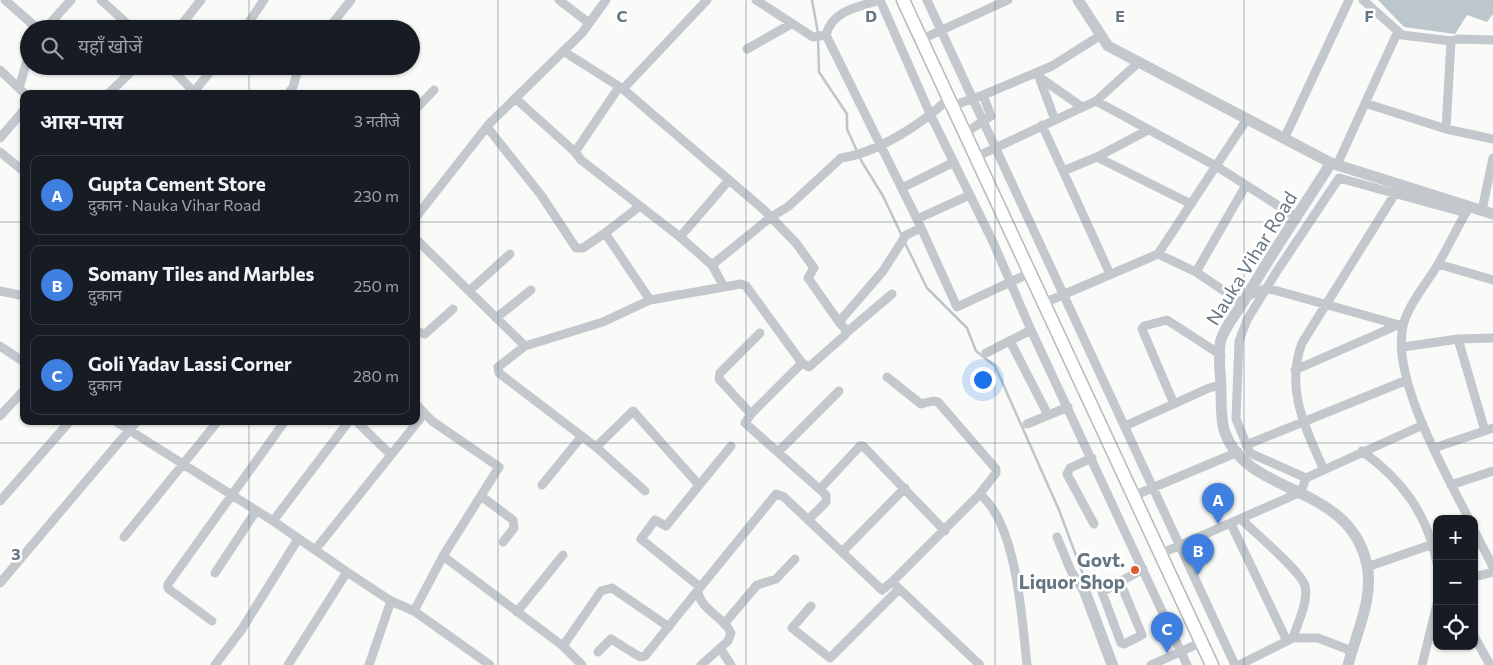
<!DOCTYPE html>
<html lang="hi">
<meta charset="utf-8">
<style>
body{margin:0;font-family:Commissioner,"Noto Sans Devanagari",sans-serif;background:#242831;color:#f1f3f6}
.controls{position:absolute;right:15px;bottom:15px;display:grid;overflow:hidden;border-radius:10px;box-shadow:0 1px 4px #0004}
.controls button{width:45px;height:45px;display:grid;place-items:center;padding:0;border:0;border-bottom:1px solid #363941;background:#171b24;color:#f1f3f6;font:25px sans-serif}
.you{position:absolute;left:982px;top:379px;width:18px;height:18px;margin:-12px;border:4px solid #fff;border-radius:50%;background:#1a73e8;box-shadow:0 0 0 8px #1a73e833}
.badge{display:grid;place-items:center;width:32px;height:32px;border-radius:50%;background:#d93025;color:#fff;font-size:16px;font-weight:700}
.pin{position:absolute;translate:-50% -41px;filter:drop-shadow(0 1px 2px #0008)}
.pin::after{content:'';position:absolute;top:26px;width:18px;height:15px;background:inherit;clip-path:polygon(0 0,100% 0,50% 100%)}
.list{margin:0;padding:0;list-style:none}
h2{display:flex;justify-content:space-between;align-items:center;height:65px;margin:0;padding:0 20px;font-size:21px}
h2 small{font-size:16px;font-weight:400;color:#9ea1a6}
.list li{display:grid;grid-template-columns:32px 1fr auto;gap:15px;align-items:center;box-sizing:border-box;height:80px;margin:0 10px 10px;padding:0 10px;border:1px solid #363941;border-radius:10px}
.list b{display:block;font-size:19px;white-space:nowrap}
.list p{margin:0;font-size:16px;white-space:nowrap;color:#9ea1a6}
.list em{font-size:16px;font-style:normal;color:#9ea1a6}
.icon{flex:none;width:28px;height:28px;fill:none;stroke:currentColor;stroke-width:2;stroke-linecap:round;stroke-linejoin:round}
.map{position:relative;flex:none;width:1493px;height:665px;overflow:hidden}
.search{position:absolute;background:#171b24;box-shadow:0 1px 4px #0004;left:20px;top:20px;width:400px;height:55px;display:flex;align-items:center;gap:12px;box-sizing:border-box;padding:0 18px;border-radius:28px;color:#9ea1a6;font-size:19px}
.panel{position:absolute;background:#171b24;box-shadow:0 1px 4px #0004;left:20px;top:90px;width:400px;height:335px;border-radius:10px}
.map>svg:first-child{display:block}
.water{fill:#bbc7cb}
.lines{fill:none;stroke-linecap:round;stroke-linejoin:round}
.stream{stroke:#bbc7cb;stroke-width:2.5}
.secondary-casing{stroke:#b3babf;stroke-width:15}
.minor{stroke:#c3c8cc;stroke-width:9}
.tertiary{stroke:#c3c8cc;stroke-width:11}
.secondary{stroke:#fff;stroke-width:12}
.grid{fill:none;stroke:#657683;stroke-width:1;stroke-opacity:0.55}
.poi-dot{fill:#e4572e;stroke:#fff;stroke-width:2}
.labels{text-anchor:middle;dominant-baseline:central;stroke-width:5;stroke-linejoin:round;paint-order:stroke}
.street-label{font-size:19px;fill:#657683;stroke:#fff}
.poi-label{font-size:19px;font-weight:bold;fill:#657683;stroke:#fff;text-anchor:end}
.grid-label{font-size:16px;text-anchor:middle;font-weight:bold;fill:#657683;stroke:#fff;stroke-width:5;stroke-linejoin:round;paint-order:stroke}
</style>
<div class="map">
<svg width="1493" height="665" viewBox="0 0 1493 665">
<rect width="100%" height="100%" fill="#fafaf8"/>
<path class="water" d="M1378,0h115v14l-6,8 -20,-7 -12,19 -51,-7z"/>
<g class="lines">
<path class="stream" d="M812,0l6,33
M818,39l1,33 28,42v15l15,33 21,34 19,40
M904,241l23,47 40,40 9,23 19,15 64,144 58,155"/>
<defs>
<path id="secondary" d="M903,0l309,665"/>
</defs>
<use href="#secondary" class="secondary-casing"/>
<path class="minor" d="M5,0l33,29
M101,0l32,29
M559,0l30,23
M756,0l57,37 13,-2 91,184 40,88 73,-34
M880,0l51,116 62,126 38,88 156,335
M927,0l308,665
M1363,0l39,35 49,6 7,-2 35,1
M45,29l26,-29
M178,29l23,-29
M244,29l20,-29
M328,29l23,-29
M826,35c6,-25 33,-28 54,-35
M922,39l86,-39
M747,49l44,-25
M563,51l60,38 140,120 33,34 18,25 -6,10 31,44
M169,66l25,26
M0,70l25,24
M1039,77l43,30
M1039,77l16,43
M619,87l-44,65 6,8 99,77
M19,88l10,-34
M623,89l84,-89
M108,94l29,-28
M192,94l23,-28
M288,94l5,-7 6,-21
M983,95l69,-29 49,-31
M515,98l60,54
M1365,103l81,26 47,10
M952,106l31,-11 8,21 -26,17
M416,109l18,-19
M1247,119l-31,47 80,51
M1042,125l68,149
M487,127l54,68 35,53h7l22,-15 45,67
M1446,129l5,-88
M0,138l24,-28
M1284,139l65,-139
M0,152l22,18
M976,157l120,-56 43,-39
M1097,157l94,47
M1337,165l61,-134
M1063,171l34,-14 51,-27
M902,188l52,-26
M1468,209c-11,19 -20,38 -31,57 -11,18 -29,39 -34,60 -12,52 42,146 66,193
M1482,210l11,-52
M416,217l73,-93 93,-91 24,-33
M917,219l53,-24
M605,233l35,-27
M416,239l109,107 78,-24 47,-22 91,-16 5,2 56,77
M1158,254l38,18 46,31
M1438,264l55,16
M712,265l59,-48 18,-11 52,-48c36,-5 83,-35 108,-60
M1196,272l50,-87
M724,287l-12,-22 -32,-28 49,-57
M0,291l24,5
M469,291l41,-37
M1247,296l20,-8 136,38
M1044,303l114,-49 58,-88 -120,-65
M496,318l35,-28
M416,331l9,3 28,-25
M760,333l-40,40 -1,6 32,35 -6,9 81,72v7l-17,17
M846,333l46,-39
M1458,339l27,92
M1010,341l38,74
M0,346l24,16
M525,346l-27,21 1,6 97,74 49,44
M1403,347l55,-8 35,-1
M986,353l45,-23
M1295,370l103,-45
M887,377l34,27 12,-3 5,1 58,67v4l-18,23
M416,404l16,17 67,46 -56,89 -29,55 76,54
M1174,404l-32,-75 2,-3 23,-6 54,35
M751,414l51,-51 7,4 36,-32 1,-5 -7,-8 44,-51 23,-36 15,-7
M0,416l24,-26
M115,421l158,100 74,51 -59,93
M1027,424l41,-17
M1423,425l-117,53 -56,-25 -14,-34 3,-78 8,-21 30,-49 62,-93 127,35
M1125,426l84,-38 12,-3
M1246,445l161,-65
M596,447l37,-36 66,74
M1434,448l59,-20
M1362,451c40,29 65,62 75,112
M778,452l61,-61
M391,455l33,-41
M1092,458l-22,10 -3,6 27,50
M1324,470c-19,-42 -39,-82 -22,-127l96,-154
M542,485l40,-49
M1451,485l42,-14
M820,489l40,-43h3l82,85
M481,496l32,24 1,8 -11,14
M1133,496l105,-44
M0,501l70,-80
M1241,519c13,13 60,52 64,67 4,15 -8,38 -12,52
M273,521l76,-100
M1231,524l56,117
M1474,530l19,37
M124,537l94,-116
M1057,537l14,34 12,19 28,75
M315,550l76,-95 -35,-34
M843,551l62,-63
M1160,554l141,-62 5,-14
M443,556l120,90 19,19
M1367,567l69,-24
M347,572l44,29 23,10
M215,573l41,-62
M1474,577l19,-5
M892,582l86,-86h4c35,32 40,123 45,169
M1120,582l22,53 -18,9 -3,-1 -19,-51 41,-23
M0,583l137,-162
M700,587l-59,-48 14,-19 11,6 65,-80
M811,606l-19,22 38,30 69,-69
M517,612l46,-57
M212,621l-42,-31 -2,-2v-4l117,-163
M724,624l33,-39 19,-6 19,-20
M1474,636l16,29
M563,646l38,-55 11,-3 57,39
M720,648l11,17
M598,652l13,-13 29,18 5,-1 53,-66
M215,665l27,-36 56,-90
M369,665l22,-64
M701,665l27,-24 3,-8c-7,-16 -32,-24 -33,-43l78,-96 8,3 98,93 10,-8 88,83
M1151,665l51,-23
M1239,665l54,-27h25l34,13
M1422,665l15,-61"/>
<path class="tertiary" d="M1078,0l30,46 223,117 162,51
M1331,163c-29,46 -60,91 -87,138 -7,12 -19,25 -23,39 -4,11 0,36 0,49 0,13 0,29 3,41 22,68 125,51 143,135 7,33 -11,69 -19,100"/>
<use href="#secondary" class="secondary"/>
</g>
<path class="grid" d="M249,0v29M498,0v665M746,0v665M995,0v665M1244,0v665M249,66v28M0,222h24M416,222h1077M249,421v244M0,443h1493"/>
<circle class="poi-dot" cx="1135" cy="570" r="5"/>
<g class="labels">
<g class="street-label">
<text transform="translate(1251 258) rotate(-58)">Nauka Vihar Road</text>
</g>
<g class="poi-label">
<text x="1125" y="559">Govt.<tspan x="1125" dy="22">Liquor Shop</tspan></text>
</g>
</g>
<g class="grid-label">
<text x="622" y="22">C</text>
<text x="871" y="22">D</text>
<text x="1120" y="22">E</text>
<text x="1369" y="22">F</text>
<text x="16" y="560">3</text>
</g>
</svg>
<div class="controls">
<button>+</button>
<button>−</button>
<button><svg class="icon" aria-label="locate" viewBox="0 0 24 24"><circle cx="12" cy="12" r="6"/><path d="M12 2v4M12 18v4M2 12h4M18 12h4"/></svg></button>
</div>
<div class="you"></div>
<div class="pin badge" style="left:1218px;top:524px;background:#3f7fe0">A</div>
<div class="pin badge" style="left:1198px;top:575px;background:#3f7fe0">B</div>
<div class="pin badge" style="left:1167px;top:653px;background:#3f7fe0">C</div>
<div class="search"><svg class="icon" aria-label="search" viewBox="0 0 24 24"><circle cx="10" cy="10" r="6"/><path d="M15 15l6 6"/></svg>यहाँ खोजें</div>
<section class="panel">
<h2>आस-पास<small>3 नतीजे</small></h2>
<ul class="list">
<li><span class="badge" style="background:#3f7fe0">A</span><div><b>Gupta Cement Store</b><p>दुकान · Nauka Vihar Road</p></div><em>230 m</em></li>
<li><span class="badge" style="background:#3f7fe0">B</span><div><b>Somany Tiles and Marbles</b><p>दुकान</p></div><em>250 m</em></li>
<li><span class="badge" style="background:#3f7fe0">C</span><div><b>Goli Yadav Lassi Corner</b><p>दुकान</p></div><em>280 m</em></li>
</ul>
</section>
</div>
